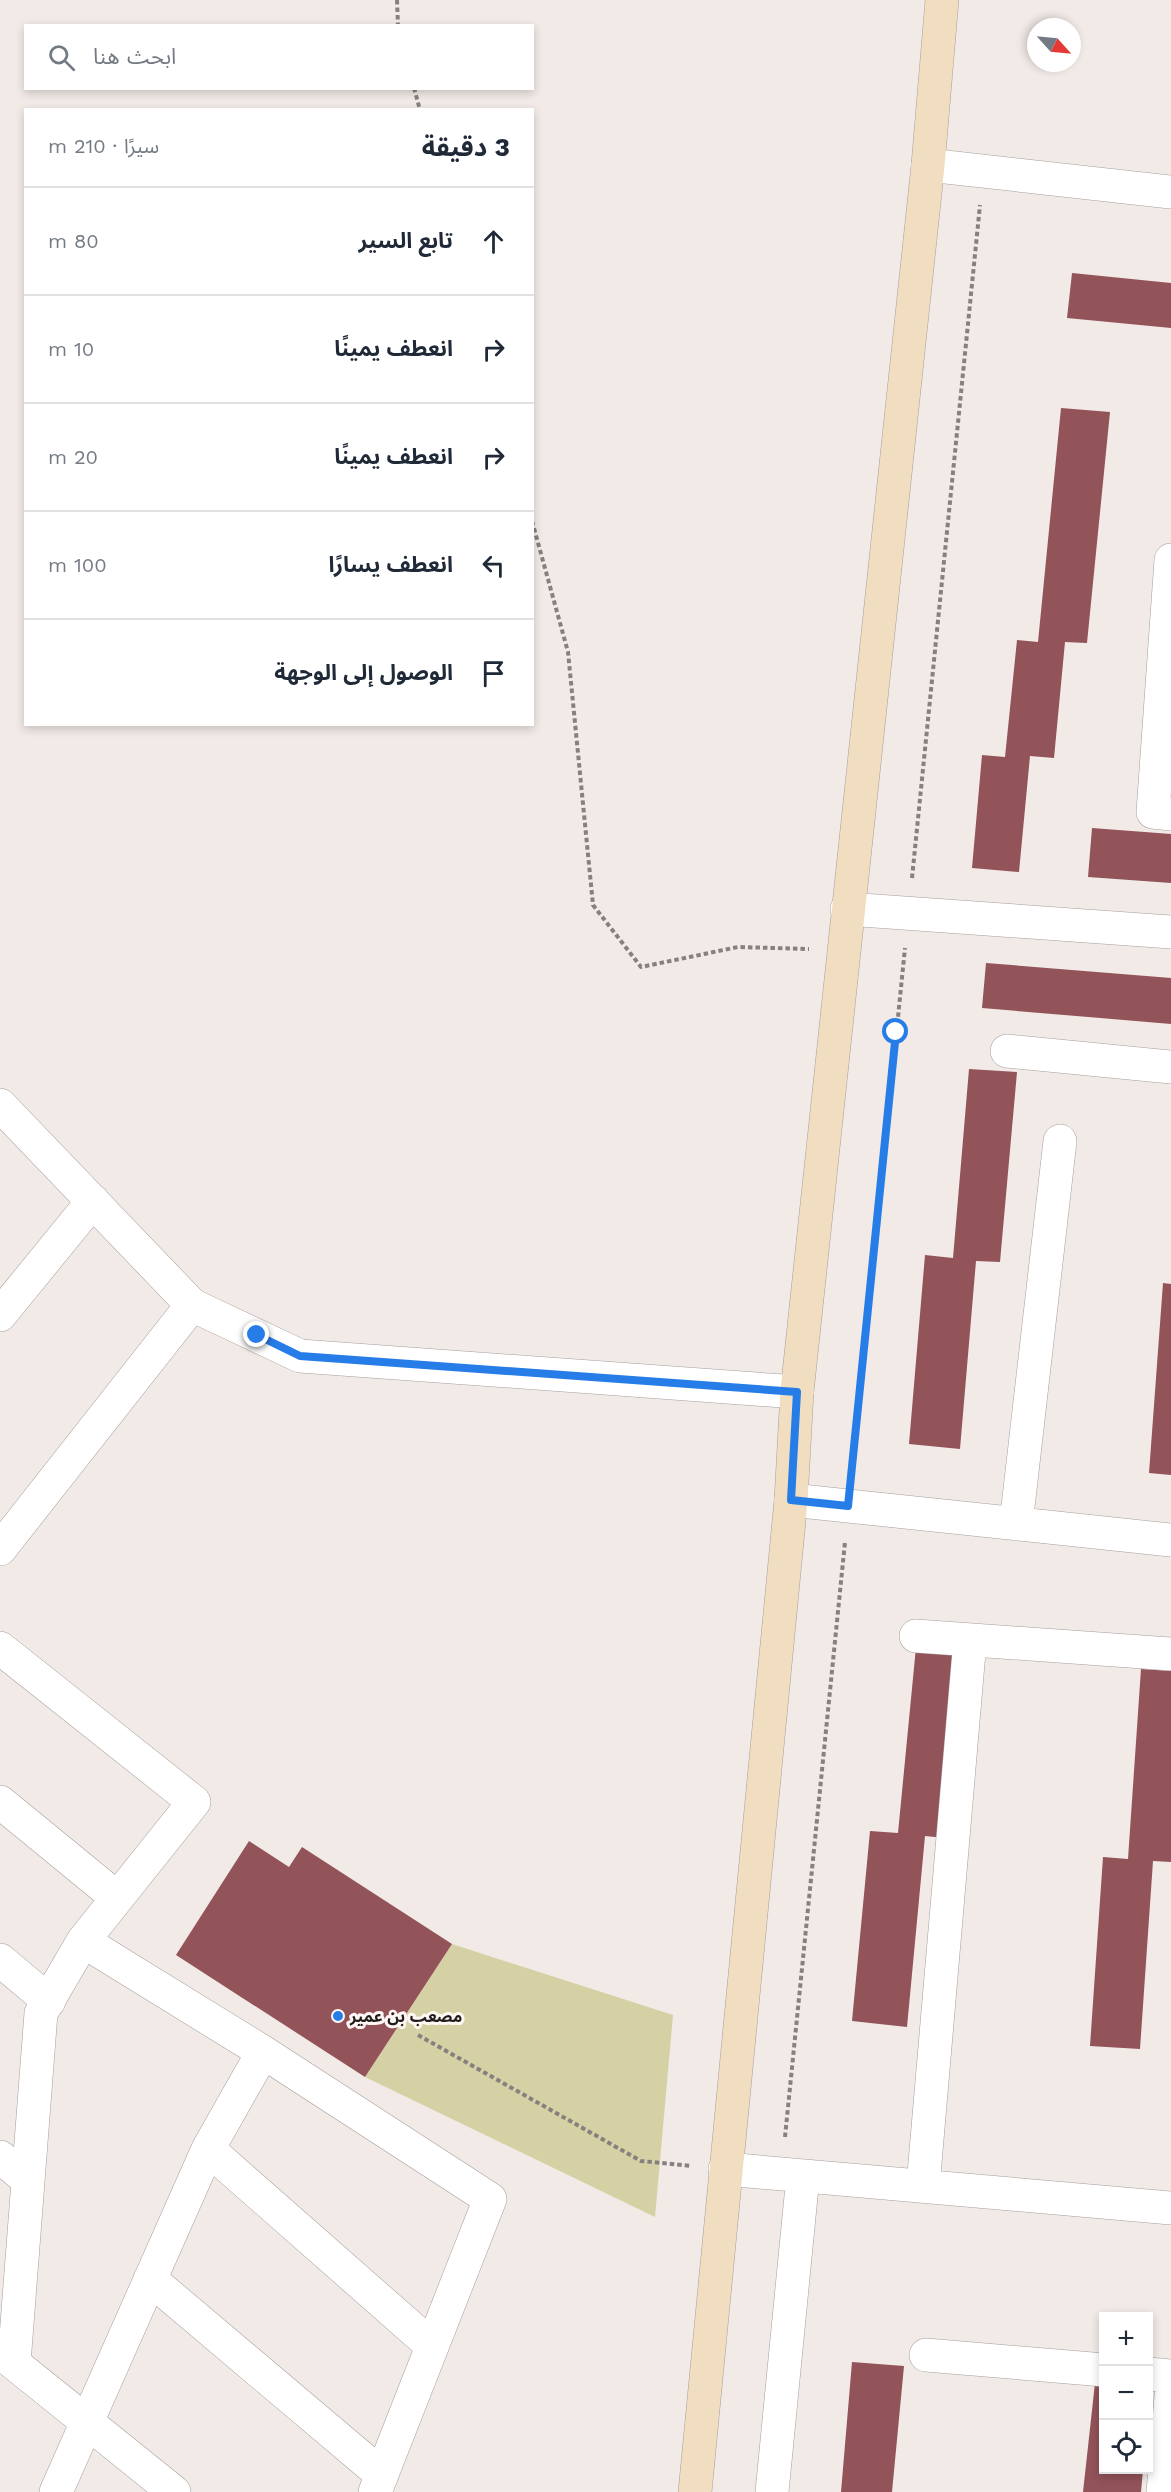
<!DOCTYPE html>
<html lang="ar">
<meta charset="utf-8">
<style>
body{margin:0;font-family:"Work Sans","Noto Sans Arabic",sans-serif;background:#f2f2f3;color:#1f2937;direction:rtl}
.controls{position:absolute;right:18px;bottom:18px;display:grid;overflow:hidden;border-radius:0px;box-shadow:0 3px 9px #0003}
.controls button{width:54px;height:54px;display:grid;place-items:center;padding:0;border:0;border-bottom:2px solid #e0e1e3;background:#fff;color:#1f2937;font:30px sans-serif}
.compass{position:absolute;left:1027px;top:18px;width:54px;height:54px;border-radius:50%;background:#fff;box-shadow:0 3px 9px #0003;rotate:117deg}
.stop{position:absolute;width:18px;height:18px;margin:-14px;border:4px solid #277de7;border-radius:50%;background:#fff}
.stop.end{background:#277de7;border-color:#fff;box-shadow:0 2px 6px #0008}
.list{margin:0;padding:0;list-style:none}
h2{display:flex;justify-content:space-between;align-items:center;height:78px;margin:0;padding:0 24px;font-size:26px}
h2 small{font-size:20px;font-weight:400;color:#747a83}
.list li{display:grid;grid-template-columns:39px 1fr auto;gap:18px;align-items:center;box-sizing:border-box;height:108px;padding:0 24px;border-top:2px solid #e0e1e3}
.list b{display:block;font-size:22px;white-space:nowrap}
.list em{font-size:20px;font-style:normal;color:#747a83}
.icon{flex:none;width:33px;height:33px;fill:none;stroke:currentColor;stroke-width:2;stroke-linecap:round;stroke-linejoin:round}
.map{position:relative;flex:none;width:1171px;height:2492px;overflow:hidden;direction:ltr}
.search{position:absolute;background:#fff;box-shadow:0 3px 9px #0003;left:24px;top:24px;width:510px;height:66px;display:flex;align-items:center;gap:15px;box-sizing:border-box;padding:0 21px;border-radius:0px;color:#747a83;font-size:22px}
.panel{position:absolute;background:#fff;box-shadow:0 3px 9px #0003;left:24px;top:108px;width:510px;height:618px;border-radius:0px;direction:rtl}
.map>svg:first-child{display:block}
.green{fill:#d6d1a5}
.building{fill:#925359}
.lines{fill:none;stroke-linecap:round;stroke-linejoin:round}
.minor-casing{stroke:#a59f9c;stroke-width:34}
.tertiary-casing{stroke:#a59f9c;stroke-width:34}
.secondary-casing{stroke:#a59f9c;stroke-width:34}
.path{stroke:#86817f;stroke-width:4;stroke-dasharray:4.5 3;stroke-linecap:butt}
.minor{stroke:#fff;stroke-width:33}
.tertiary{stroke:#fff;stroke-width:33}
.secondary{stroke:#f1ddc0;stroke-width:33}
.route{stroke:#277de7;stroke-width:8}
.poi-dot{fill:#277de7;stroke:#fff7f4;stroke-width:2}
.labels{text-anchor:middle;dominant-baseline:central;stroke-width:6;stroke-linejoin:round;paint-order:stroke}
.poi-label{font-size:16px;font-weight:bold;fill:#1f1d1c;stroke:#fff7f4;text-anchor:start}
</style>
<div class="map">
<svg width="1171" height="2492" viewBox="0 0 1171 2492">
<rect width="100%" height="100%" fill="#f2eae7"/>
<path class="green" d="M452,1944l221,71 -18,202 -290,-140z"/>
<path class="building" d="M1072,273l99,10v45l-104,-10z
M1061,408l49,4 -23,231 -22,-1 -11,116 -24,-2 -11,116 -47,-4 10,-113 23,2 12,-117 21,2z
M1092,828l79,6v49l-83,-6z
M986,963l185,15v46l-189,-16z
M969,1069l48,3 -17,190 -24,-1 -16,188 -51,-5 16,-189 28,3z
M1163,1283l8,1v191l-22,-2z
M916,1647l47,4 -18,187 -20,-2 -18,191 -55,-6 18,-190 28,2z
M1141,1669l30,2v191l-18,-1 -13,188 -50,-3 13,-189 25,2z
M249,1841l40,26 13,-20 150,97 -87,133 -189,-122z
M852,2362l52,4 -12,126h-51z
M1096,2374h8v96h39l-2,22h-58z"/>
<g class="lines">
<defs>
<path id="minor" d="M928,165l243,27
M1171,560l-18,252 18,2
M847,909l324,23
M1007,1051l164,16
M0,1315l93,-114
M791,1500l380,40
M1016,1524l44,-383
M0,1549l192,-244
M916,1636l255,18
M0,1648l194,154 -111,139
M0,1802l116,95
M0,1960l49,41
M263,2052l227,147 -115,293
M208,2149l224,197
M0,2157l28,23
M725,2169l446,39
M923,2186l47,-546
M150,2279l232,196
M0,2352l174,140
M926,2355l178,15
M14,2363l27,-350 42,-72 180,111 -55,97 -152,343
M1148,2374l23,2
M772,2492l31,-316
M1163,2492l8,-96"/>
<path id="tertiary" d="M0,1105l192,200 108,51 497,36"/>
<path id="secondary" d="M695,2492l96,-992 6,-108 131,-1227 14,-165"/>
</defs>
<use href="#minor" class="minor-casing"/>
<use href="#tertiary" class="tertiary-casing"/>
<use href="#secondary" class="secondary-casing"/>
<path class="path" d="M397,0l1,26
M414,88l6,22
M532,521l36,131 25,253 48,62 97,-20 71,2
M912,878l68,-673
M852,1472l53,-524
M418,2035l223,126 51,5
M785,2137l60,-595"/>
<use href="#minor" class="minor"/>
<use href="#tertiary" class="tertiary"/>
<use href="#secondary" class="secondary"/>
</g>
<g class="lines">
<path class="route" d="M257,1335l43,21 497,36 -6,108 57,6 48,-474"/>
</g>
<circle class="poi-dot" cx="338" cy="2016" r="6"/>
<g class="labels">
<g class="poi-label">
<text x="350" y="2016">مصعب بن عمير</text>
</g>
</g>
</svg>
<div class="controls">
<button>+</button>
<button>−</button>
<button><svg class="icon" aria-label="locate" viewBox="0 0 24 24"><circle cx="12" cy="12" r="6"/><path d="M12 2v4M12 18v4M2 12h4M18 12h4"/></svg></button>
</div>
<svg class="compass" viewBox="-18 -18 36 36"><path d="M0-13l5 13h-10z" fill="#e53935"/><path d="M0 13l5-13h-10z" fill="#747a83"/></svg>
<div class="stop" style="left:896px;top:1032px"></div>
<div class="stop end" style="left:257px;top:1335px"></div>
<div class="search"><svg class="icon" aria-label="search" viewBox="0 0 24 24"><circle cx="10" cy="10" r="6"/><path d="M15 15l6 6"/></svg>ابحث هنا</div>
<section class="panel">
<h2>3 دقيقة<small>سيرًا · 210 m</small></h2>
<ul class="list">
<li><svg class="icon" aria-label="ahead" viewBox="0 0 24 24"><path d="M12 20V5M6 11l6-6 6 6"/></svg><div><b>تابع السير</b></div><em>80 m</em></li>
<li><svg class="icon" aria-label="right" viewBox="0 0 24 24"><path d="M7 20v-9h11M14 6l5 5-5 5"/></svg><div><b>انعطف يمينًا</b></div><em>10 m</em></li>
<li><svg class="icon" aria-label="right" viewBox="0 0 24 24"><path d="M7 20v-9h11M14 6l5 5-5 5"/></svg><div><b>انعطف يمينًا</b></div><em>20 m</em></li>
<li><svg class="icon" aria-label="left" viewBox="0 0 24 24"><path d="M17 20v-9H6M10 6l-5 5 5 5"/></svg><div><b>انعطف يسارًا</b></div><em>100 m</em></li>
<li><svg class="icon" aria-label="arrive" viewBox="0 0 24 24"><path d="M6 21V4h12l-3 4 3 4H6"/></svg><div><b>الوصول إلى الوجهة</b></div></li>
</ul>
</section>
</div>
